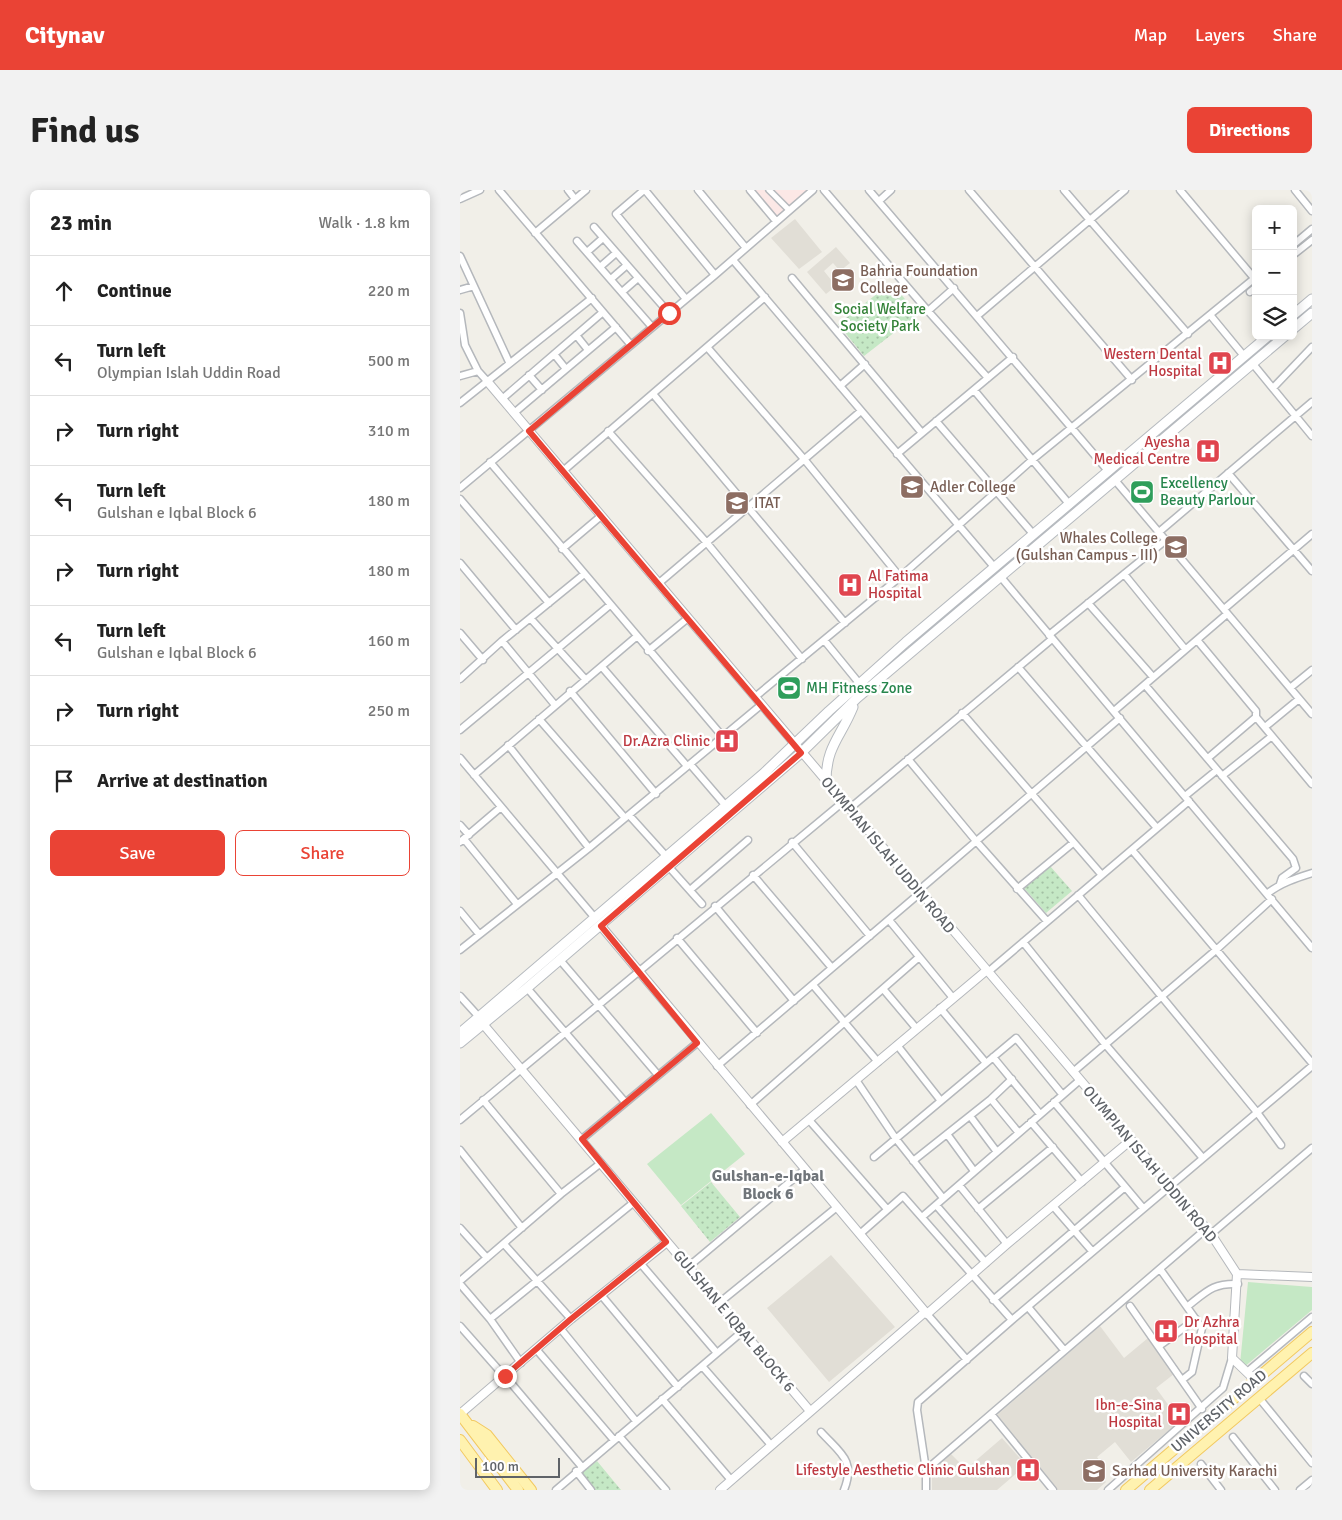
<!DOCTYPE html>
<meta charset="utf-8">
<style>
body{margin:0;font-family:Signika,sans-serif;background:#f2f2f2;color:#222}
.controls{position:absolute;right:15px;top:15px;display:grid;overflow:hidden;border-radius:8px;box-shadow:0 2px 12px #0003}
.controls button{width:45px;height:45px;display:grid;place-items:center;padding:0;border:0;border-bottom:1px solid #e0e0e0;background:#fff;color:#222;font:25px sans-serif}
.scale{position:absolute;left:15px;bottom:12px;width:85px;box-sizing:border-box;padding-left:5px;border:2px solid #5f6368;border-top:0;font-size:14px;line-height:18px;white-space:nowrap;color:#5f6368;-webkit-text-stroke:4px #fff;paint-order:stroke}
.stop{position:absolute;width:15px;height:15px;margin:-11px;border:4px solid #ea4335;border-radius:50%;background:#fff}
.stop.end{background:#ea4335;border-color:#fff;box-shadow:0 1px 5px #0008}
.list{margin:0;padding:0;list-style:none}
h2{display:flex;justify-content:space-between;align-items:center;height:65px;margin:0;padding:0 20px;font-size:21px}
h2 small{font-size:16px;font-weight:400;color:#767676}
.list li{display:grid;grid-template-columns:32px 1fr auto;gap:15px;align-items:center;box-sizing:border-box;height:70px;padding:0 20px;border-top:1px solid #e0e0e0}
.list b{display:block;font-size:19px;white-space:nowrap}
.list p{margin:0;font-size:16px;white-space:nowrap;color:#767676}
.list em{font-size:16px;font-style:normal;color:#767676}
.actions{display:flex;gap:10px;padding:15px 20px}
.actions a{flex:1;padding:11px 0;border:1px solid #ea4335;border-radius:8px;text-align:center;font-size:18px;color:#ea4335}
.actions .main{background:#ea4335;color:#fff}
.icon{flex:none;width:28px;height:28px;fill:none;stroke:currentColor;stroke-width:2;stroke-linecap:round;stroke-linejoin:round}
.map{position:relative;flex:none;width:852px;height:1300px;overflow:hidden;border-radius:8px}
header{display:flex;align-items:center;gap:30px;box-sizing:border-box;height:70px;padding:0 25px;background:#ea4335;color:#fff}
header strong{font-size:24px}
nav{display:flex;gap:28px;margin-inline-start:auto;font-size:18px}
.intro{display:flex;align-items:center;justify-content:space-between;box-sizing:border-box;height:120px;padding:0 30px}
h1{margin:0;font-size:35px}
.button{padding:12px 22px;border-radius:8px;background:#ea4335;color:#fff;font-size:18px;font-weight:700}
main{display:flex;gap:30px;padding:0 30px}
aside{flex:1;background:#fff;border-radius:8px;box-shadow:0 2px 12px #0003}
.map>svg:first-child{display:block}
.education{fill:#e1ded6}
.medical{fill:#fce8e6}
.green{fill:#c5e8c5}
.park{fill:url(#park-dots)}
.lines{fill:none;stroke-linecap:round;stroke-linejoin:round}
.pedestrian-casing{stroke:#b5b8bc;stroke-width:8}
.minor-casing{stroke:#b5b8bc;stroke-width:9}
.tertiary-casing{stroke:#b5b8bc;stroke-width:10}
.secondary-casing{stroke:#b6babf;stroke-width:11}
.primary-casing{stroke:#f2c960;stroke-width:12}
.pedestrian{stroke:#fff;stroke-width:5}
.minor{stroke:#fff;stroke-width:6}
.tertiary{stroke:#fff;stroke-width:8}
.secondary{stroke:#fff;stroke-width:9}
.primary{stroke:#fff2af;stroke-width:10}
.route{stroke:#ea4335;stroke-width:6}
.labels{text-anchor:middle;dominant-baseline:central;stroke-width:5;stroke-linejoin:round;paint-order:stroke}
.education-label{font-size:15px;fill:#785e54;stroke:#fff;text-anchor:start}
.park-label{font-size:15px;fill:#348238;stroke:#fff}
.health-label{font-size:15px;fill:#be3a42;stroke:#fff;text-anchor:end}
.leisure-label{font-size:15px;fill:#27864d;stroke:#fff;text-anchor:start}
.street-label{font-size:15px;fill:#5f6368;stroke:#fff}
.neighbourhood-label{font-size:16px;font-weight:bold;fill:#70757a;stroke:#fff}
</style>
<header>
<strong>Citynav</strong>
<nav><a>Map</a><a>Layers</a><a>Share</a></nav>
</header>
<div class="intro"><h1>Find us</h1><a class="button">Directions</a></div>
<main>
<aside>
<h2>23 min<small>Walk · 1.8 km</small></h2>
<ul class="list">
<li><svg class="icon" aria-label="ahead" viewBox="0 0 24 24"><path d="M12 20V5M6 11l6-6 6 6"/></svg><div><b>Continue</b></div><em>220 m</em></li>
<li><svg class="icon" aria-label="left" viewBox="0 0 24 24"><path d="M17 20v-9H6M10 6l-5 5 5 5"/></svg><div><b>Turn left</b><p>Olympian Islah Uddin Road</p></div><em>500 m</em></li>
<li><svg class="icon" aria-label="right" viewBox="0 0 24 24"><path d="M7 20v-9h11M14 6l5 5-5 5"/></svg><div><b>Turn right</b></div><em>310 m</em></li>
<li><svg class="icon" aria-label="left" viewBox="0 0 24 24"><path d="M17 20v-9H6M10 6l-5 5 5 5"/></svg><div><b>Turn left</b><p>Gulshan e Iqbal Block 6</p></div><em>180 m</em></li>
<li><svg class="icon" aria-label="right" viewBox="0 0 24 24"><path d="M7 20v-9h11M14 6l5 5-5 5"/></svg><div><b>Turn right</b></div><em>180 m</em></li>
<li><svg class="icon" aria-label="left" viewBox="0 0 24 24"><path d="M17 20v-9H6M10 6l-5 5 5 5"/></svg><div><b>Turn left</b><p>Gulshan e Iqbal Block 6</p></div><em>160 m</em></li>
<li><svg class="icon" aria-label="right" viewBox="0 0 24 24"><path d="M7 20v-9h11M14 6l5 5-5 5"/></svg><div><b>Turn right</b></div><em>250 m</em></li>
<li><svg class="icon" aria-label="arrive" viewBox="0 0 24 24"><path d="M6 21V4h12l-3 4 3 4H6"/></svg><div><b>Arrive at destination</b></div></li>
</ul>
<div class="actions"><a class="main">Save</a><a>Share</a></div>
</aside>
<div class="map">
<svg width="852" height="1300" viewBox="0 0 852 1300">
<defs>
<pattern id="park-dots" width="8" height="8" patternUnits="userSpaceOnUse" patternTransform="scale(1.25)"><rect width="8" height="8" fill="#c5e8c5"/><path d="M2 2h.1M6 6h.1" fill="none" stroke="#a3c0a4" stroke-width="1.8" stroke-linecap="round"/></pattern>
</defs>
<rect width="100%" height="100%" fill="#f1efe8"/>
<path class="education" d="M335,29l27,33 -23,17 -28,-31z
M376,57l14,16 -10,8 -7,-8 -9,8 12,15 -10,8 -19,-22z
M371,1065l64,72 -66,55 -62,-74z
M640,1136l24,32 24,-20 26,36 -18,14 24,33 -49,41 -16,-20 -18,15 9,12 -7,6 7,7 -9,8h-39l-62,-74z
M542,1248l24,27 -29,25h-65v-22l19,-14 15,15z"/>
<path class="medical" d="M293,0h55l-32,27z"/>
<path class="green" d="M251,923l34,41 -64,51 -34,-41z
M788,1092l64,5v23l-69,58 -3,-4z"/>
<path class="park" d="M431,93l27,31 -54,42 -26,-32z
M590,676l22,25 -26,22 -22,-25z
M251,992l29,35 -30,25 -29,-36z
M137,1271l24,29h-26l-14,-17z"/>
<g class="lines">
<defs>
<path id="pedestrian" d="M309,0l19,19"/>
<path id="minor" d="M39,0l132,155
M108,0l7,9
M184,0l-28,24 70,85
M185,0l70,85
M238,0l48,58
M290,0l26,31
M364,0l104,121
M409,0l240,282
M509,0l163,190
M604,0l124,144
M720,0l74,88
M835,0l17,21
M0,9l20,-9
M419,11l12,-11
M134,37l75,86
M75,43l51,-43
M117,51l75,86
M833,55l19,-16
M127,62l16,-14
M833,65l19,-15
M0,66l49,106
M273,70l262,308
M140,77l16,-14
M332,88l130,155
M151,89l16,-14
M494,98l-26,23 60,67
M0,100l14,-4
M162,102l16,-14
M790,102l6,-5
M0,123l5,32 13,26
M517,126l148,-126
M751,126l33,40
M116,145l12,15
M247,157l97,112 96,118
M94,164l12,15
M793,174l59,72
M69,185l13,15
M0,186l18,-5 9,10
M380,196l25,-22
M813,198l39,-41
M514,200l96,115
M193,204l192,229
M42,209l101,-87
M0,213l132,-105
M54,223l102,-86
M476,231l98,114
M148,241l99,112 95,116
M437,264l116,-97
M30,272l233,275
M103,281l202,-174
M768,283l84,98
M654,289l198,235
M0,298l255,-213 98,-85
M0,309l89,104
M699,342l153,-130
M102,359l39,-33
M0,373l56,67
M664,384l61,75
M540,386l312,372
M199,393l202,-172
M628,413l65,74
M764,419l88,-75
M71,429l55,61
M0,443l23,27
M589,445l117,-95
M364,450l35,43
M737,450l59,71v6l56,67
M42,451l53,64
M188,461l40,-33
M142,477l85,99
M558,477l139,161
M0,489l42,-38 81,-66
M685,495l148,174 3,9 -14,10 -2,6
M830,498l22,-18
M110,501l86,103
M295,507l145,-120 132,-117 224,-183
M654,521l113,-97
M502,523l139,161
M79,529l86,99
M805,537l34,-28
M0,540l150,-125
M48,555l81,103
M0,568l135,160
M748,568l48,-41
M448,569l68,82 70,79
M230,574l36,42
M14,585l162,-138
M762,586l50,-40
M725,606l32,-26
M389,619l203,-170
M169,625l37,41
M0,635l9,10
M4,649l53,65
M0,652l41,-35
M332,652l78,94
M672,660l180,213
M209,677l33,37
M293,685l79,93
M557,699l56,-46
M230,700l58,-50
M458,701l202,-173
M808,703c13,-10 28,-15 44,-20
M618,705l178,216 25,34
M255,716l79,95
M0,721l19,23
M429,730l64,78
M217,748l80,95
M563,752l82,102 97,113
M0,760l129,-102 172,-143
M100,770l98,115
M528,782l201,-171
M353,795l65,77
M67,798l98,114
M424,800l32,38
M0,806l19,21
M480,818l46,55
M437,855l44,56
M533,867l47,57
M257,876l203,-173
M613,882l143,-122 56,-51
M396,890l40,59 47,59
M531,909l28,34
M23,910l78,94
M594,912l89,106
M290,915l168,-147
M510,926l27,36
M0,930l383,-318
M349,930l78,89
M571,932l51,60
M487,944l27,37
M122,949l115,-96
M0,960l62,78
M414,967l142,-119 46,56
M453,971l78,-62 21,-20
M499,995l48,59
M476,1015l50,58
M593,1016l39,45
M518,1019l75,-62
M462,1027l158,-137
M0,1038l27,30
M401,1043l42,-37 109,124
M751,1044l101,-86
M44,1054l67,75
M181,1074l76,89
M228,1077l116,-97
M700,1079l42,59 -10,44 -10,8
M0,1091l101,-87 40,-31
M0,1094l30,35 31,44
M142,1106l76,91
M533,1110l132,-113
M259,1113l118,-96
M670,1116l72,103
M728,1116c19,-15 25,-23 50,-22
M568,1117l36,43
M467,1124l40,46
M30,1129l143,-116
M0,1136l45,51
M100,1138l76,93
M699,1156l37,-27
M76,1159l77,90
M242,1176l69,79
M787,1182l65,-55
M45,1186l77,91
M844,1186l8,8
M799,1208l53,65
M202,1209l69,81
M531,1224l62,76
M361,1242c19,21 35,28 23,58
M159,1246l47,54
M773,1247l42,53
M741,1274l20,26
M466,1280l280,-241
M116,1281l15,19
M96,1300l187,-159
M466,1300v-20l-9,-60 1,-8 94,-82 300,-254
M648,1300l115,-102 9,-30
M840,1300l12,-10"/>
<path id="tertiary" d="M27,191l724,853 26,40 -5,84 23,22
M141,736l326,388 80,-70 124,-104
M23,834l327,387
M322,952l205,-172
M777,1084l75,3
M0,1224l111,-95 96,-77
M260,1300l205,-178"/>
<path id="secondary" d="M833,125l19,-16
M833,139l19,-16
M366,592c0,-36 15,-45 27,-75
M0,843l303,-259 66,-63 77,-69 362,-306
M0,853l67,-55 274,-235 56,-55 428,-362"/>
<path id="primary" d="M0,1224l58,76
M13,1236l14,9 44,55
M0,1250l37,50
M666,1300l186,-158
M690,1300l162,-137"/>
</defs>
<use href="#pedestrian" class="pedestrian-casing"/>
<use href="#minor" class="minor-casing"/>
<use href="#tertiary" class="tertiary-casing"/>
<use href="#secondary" class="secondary-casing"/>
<use href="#primary" class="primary-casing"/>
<use href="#pedestrian" class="pedestrian"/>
<use href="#minor" class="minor"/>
<use href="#tertiary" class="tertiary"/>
<use href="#secondary" class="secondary"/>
<use href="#primary" class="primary"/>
</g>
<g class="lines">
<path class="route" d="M45,1186l66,-57 95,-77 -84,-103 115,-96 -96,-117 200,-173 -272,-322 140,-118"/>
</g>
<defs>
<symbol id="university-square" viewBox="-11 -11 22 22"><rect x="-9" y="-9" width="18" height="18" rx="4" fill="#8d6e63" stroke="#fff"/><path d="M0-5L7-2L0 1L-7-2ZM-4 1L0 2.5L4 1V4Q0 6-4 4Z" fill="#fff"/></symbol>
<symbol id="hospital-square" viewBox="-11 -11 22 22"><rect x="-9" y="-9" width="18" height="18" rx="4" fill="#e0444e" stroke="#fff"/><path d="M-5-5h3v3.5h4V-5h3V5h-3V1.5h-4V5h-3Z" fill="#fff"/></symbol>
<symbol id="stadium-square" viewBox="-11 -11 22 22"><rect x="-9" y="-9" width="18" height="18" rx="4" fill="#2e9e5b" stroke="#fff"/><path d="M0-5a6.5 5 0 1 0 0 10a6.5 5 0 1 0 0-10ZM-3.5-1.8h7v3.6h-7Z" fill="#fff"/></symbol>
</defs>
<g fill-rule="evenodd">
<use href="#university-square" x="369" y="76" width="28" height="28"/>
<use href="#hospital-square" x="746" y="159" width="28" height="28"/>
<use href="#hospital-square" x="734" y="247" width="28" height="28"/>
<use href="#university-square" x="438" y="283" width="28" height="28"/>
<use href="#stadium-square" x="668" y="288" width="28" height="28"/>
<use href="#university-square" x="263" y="299" width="28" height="28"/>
<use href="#university-square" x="702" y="343" width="28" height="28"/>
<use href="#hospital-square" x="376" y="381" width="28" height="28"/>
<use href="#stadium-square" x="315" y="484" width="28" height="28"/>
<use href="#hospital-square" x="253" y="537" width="28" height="28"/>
<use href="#hospital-square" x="692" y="1127" width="28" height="28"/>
<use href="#hospital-square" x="705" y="1210" width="28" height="28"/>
<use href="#hospital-square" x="554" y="1266" width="28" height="28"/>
<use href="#university-square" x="620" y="1267" width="28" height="28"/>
</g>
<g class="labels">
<g class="education-label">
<text x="400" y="81">Bahria Foundation<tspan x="400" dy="17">College</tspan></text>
<text x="470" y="297">Adler College</text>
<text x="294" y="313">ITAT</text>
<text x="698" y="348" text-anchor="end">Whales College<tspan x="698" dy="17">(Gulshan Campus - III)</tspan></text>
<text x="652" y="1281">Sarhad University Karachi</text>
</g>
<g class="park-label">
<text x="420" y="119">Social Welfare<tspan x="420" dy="17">Society Park</tspan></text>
</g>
<g class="health-label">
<text x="742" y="164">Western Dental<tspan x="742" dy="17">Hospital</tspan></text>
<text x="730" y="252">Ayesha<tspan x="730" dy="17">Medical Centre</tspan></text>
<text x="408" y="386" text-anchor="start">Al Fatima<tspan x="408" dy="17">Hospital</tspan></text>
<text x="250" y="551">Dr.Azra Clinic</text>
<text x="724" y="1132" text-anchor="start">Dr Azhra<tspan x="724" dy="17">Hospital</tspan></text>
<text x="702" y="1215">Ibn-e-Sina<tspan x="702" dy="17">Hospital</tspan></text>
<text x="550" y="1280">Lifestyle Aesthetic Clinic Gulshan</text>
</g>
<g class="leisure-label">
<text x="700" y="293">Excellency<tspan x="700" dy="17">Beauty Parlour</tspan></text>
<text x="346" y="498">MH Fitness Zone</text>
</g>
<g class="street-label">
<text transform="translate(428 665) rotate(50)">OLYMPIAN ISLAH UDDIN ROAD</text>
<text transform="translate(690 974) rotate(50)">OLYMPIAN ISLAH UDDIN ROAD</text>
<text transform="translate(274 1131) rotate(50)">GULSHAN E IQBAL BLOCK 6</text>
<text transform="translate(759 1221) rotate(-40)">UNIVERSITY ROAD</text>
</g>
<g class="neighbourhood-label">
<text x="308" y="986">Gulshan-e-Iqbal<tspan x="308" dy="18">Block 6</tspan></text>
</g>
</g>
</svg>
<div class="controls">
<button>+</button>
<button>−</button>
<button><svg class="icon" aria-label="layers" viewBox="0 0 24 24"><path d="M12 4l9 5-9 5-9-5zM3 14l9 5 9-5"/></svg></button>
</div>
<div class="scale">100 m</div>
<div class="stop" style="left:209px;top:123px"></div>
<div class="stop end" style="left:45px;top:1186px"></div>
</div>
</main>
